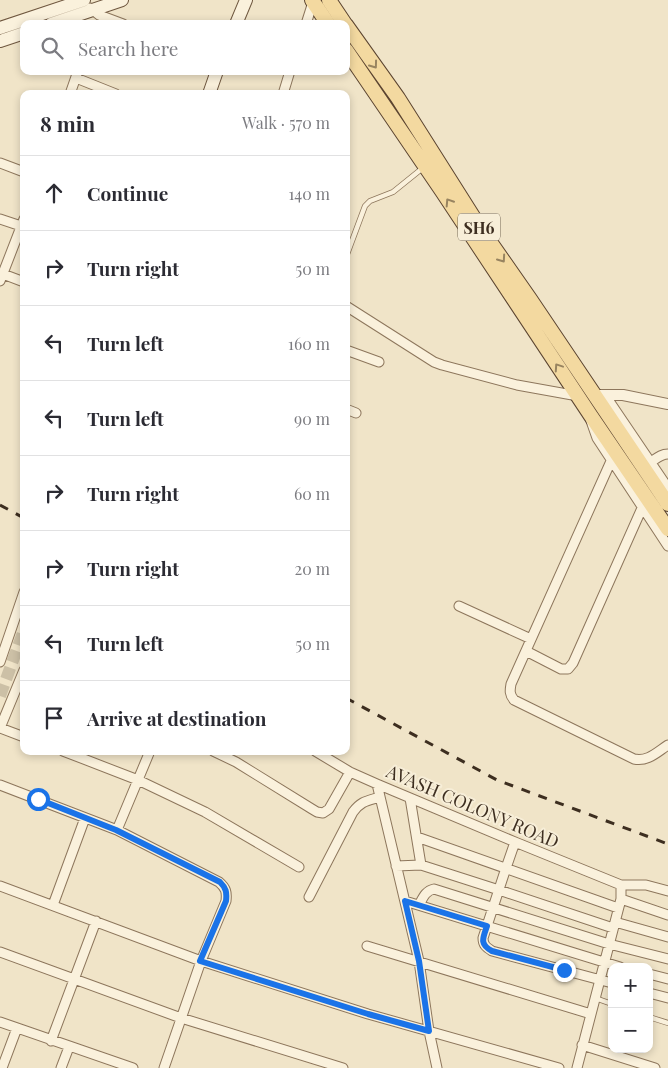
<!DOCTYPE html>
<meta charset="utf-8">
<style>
body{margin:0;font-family:"Playfair Display",serif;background:#f2f2f3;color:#2b2b33}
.controls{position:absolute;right:15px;bottom:15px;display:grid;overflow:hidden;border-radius:10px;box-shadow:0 2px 8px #0003}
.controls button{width:45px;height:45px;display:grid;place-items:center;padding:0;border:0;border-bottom:1px solid #e1e1e2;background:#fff;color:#2b2b33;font:25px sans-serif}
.stop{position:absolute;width:15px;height:15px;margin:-11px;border:4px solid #1a73e8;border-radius:50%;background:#fff}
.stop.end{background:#1a73e8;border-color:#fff;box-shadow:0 1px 5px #0008}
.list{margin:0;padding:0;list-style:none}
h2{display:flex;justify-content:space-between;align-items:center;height:65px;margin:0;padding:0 20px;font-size:21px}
h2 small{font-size:16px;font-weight:400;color:#7c7c81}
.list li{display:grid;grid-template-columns:32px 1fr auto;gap:15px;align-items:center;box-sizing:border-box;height:75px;padding:0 20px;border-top:1px solid #e1e1e2}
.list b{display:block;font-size:19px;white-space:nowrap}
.list em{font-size:16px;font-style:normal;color:#7c7c81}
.icon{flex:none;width:28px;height:28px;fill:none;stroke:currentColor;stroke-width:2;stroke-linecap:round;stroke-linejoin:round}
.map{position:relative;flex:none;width:668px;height:1068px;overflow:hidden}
.search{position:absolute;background:#fff;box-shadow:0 2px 8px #0003;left:20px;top:20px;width:330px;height:55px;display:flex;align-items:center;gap:12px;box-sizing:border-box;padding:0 18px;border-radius:10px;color:#7c7c81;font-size:19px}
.panel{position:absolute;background:#fff;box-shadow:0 2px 8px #0003;left:20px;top:90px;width:330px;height:665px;border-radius:10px}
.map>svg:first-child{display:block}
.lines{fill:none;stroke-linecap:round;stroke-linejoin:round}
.secondary-tunnel{stroke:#ccc0a6;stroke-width:12;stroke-dasharray:12 6;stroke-linecap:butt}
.service-casing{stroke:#8d765c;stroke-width:6}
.minor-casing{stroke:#8d765c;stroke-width:11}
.tertiary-casing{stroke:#8d765c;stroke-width:12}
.secondary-casing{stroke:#6f573f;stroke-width:14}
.primary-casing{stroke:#5b4430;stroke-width:16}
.service{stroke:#faf1dc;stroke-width:4.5}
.minor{stroke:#faf1dc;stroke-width:9}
.tertiary{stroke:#faf1dc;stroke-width:10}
.secondary{stroke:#faf1dc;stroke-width:12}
.primary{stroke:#f3d9a0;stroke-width:14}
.rail{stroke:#3d2e20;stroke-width:3;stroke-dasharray:9 9;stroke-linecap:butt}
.oneway{stroke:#988460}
.route{stroke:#1a73e8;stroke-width:6}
.labels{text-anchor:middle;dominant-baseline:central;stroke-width:4;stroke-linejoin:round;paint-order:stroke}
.shield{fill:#f7eed8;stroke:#756857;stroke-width:1}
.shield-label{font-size:16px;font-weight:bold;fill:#3d2e20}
.street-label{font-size:18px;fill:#3d2e20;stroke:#f7eed8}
</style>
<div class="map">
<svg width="668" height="1068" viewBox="0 0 668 1068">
<rect width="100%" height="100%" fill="#f0e4c8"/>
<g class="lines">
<path class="secondary-tunnel" d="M0,696l24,-66"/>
<defs>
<path id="service" d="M346,257l19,-51 5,-5 23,-9 31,-25
M595,998l17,6
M649,1017l19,6"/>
<path id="minor" d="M90,8l9,7 24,9
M306,24l7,-22
M76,78l40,16
M70,94l8,-23
M283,94l7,-23
M0,163l24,9
M0,219l24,8
M0,273l24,9
M0,281l24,-62
M346,306l88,56 8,3 75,20 61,11
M346,350l33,12
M605,395l63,93
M346,409l10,4
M591,421l6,17 71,108
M611,461l-100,223c-1,6 -2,10 3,16l120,59c14,3 23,-7 34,-14
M651,462c6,-4 10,-8 17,-8
M459,606l72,33
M526,651l35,18h7l5,-6 69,-155
M0,662l24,-70
M0,728l24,-58
M0,728l24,9
M63,751l75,29 67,32 94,55
M213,751l23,11 76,47 5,3 6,1 6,-4 21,-37
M315,751l35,21 27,12 138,58 106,43h25l22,6
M377,784l42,177 10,70 8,37
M0,785l117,45 102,52c7,6 8,10 7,19l-25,60 -37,107
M410,798l11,67
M117,830l33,-79
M417,837l201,71
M515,842l-9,26 -23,70c0,7 3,9 9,13l120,32
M396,866l25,-1 78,25 114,38
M0,886l201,75 167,53 191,54
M309,897l44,-85c8,-11 14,-11 27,-15
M621,899l47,16
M405,901l215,66
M53,905l32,-87
M419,905c4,-7 6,-14 15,-16l175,55 59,15
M615,922l53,15
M367,946l224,68
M0,952l181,66 162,50
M649,974l19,5
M649,993l19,5
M0,1022l133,46
M51,1041l45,-120
M582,1045l73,23
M2,1068l15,-40
M61,1068l8,-21
M577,1068l44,-169v-14"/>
<path id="tertiary" d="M595,395h28l45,9"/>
<path id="secondary" d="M51,24l71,-24
M236,24l10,-24
M0,28l84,-28
M0,41l24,-8
M209,94l8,-23"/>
<path id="primary" d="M312,0l16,24
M329,0l16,24
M346,25l52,73 81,128 51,73 138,205
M346,50l96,141 149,225 77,113"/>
</defs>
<use href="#service" class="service-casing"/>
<use href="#minor" class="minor-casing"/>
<use href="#tertiary" class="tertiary-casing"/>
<use href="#secondary" class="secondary-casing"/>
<use href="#primary" class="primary-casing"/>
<use href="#service" class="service"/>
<use href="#minor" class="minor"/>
<use href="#tertiary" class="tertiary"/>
<use href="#secondary" class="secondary"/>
<use href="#primary" class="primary"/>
<path class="rail" d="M0,505l24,13
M346,698l151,82 171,64"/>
</g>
<defs><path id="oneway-chevron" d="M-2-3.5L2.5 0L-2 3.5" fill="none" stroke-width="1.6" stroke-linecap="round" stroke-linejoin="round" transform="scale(1.25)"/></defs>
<g class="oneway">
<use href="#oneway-chevron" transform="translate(374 65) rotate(54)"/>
<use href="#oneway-chevron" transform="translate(449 202) rotate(-123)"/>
<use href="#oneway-chevron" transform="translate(502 259) rotate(55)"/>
<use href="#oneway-chevron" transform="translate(558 367) rotate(-124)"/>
</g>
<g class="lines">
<path class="route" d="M38,799l78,31 104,52c6,6 7,10 6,19l-26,60 168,53 61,17 -10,-70 -14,-60 82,25c-4,12 -8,18 5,25l72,19"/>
</g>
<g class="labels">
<rect class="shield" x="458" y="213.5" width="42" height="27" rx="4"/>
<g class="shield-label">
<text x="479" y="227">SH6</text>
</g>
<g class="street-label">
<text transform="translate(473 806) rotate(23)">AVASH COLONY ROAD</text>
</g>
</g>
</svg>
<div class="controls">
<button>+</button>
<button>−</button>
</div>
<div class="stop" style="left:38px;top:799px"></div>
<div class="stop end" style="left:564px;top:970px"></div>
<div class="search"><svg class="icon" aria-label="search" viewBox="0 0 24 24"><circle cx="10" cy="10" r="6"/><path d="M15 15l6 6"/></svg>Search here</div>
<section class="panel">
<h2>8 min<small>Walk · 570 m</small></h2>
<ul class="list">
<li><svg class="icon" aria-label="ahead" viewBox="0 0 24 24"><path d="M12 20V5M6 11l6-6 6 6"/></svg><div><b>Continue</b></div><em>140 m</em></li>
<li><svg class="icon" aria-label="right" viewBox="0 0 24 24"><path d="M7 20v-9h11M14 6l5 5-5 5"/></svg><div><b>Turn right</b></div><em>50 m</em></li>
<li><svg class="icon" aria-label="left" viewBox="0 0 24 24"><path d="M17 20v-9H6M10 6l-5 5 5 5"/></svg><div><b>Turn left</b></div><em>160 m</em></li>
<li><svg class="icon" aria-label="left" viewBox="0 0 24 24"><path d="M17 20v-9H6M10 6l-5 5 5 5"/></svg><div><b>Turn left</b></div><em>90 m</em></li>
<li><svg class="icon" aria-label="right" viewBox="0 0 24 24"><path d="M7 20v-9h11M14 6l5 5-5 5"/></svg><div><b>Turn right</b></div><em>60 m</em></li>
<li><svg class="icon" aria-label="right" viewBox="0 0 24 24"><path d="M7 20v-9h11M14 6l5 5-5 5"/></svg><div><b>Turn right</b></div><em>20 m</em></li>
<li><svg class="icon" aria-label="left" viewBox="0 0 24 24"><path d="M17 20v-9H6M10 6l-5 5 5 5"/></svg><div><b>Turn left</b></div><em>50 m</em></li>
<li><svg class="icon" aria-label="arrive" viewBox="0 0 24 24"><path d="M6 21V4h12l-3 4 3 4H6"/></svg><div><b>Arrive at destination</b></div></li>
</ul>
</section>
</div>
